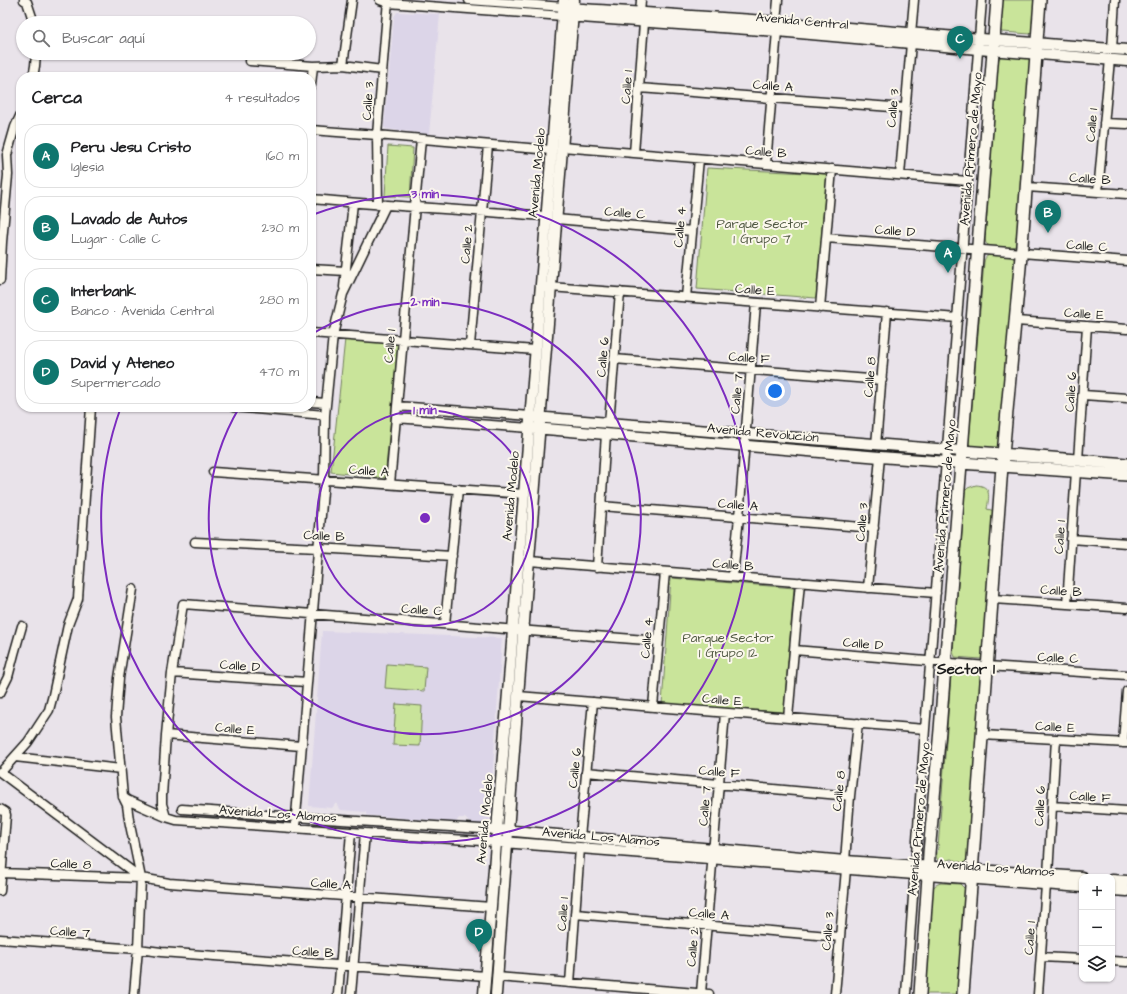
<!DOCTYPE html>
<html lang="es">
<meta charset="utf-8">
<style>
body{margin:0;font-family:"Architects Daughter",sans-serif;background:#f6f6f6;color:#202124}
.controls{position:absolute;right:12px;bottom:12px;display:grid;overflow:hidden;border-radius:8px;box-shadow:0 1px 3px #0004}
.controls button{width:36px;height:36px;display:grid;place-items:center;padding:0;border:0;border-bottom:1px solid #e0e0e0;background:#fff;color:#202124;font:20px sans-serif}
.you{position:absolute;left:775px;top:391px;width:14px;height:14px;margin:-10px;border:3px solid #fff;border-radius:50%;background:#1a73e8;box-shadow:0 0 0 6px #1a73e833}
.badge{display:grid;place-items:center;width:26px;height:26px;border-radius:50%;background:#0f766e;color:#fff;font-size:13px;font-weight:700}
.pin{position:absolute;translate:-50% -33px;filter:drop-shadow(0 1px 2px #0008)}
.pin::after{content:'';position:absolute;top:21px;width:14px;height:12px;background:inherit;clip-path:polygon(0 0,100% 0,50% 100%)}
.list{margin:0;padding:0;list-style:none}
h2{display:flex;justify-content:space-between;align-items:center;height:52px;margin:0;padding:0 16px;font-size:17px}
h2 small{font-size:13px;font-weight:400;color:#757577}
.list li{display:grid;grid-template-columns:26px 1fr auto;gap:12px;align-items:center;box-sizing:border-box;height:64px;margin:0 8px 8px;padding:0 8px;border:1px solid #e0e0e0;border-radius:16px}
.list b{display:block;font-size:15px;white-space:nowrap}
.list p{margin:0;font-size:13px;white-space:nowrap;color:#757577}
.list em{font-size:13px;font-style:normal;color:#757577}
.icon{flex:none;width:22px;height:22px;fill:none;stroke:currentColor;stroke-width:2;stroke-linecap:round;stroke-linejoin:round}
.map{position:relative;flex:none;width:1127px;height:994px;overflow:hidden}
.search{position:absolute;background:#fff;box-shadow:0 1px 3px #0004;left:16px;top:16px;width:300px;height:44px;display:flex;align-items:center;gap:10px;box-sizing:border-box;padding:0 14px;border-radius:22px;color:#757577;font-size:15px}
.panel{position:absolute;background:#fff;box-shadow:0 1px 3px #0004;left:16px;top:72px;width:300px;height:340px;border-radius:16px}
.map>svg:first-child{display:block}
.built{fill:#dcd5e8}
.green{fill:#c9e49a;stroke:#72805b}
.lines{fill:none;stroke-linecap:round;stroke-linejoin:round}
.minor-casing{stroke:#1c1c1c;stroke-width:11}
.tertiary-casing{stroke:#1c1c1c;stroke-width:13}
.secondary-casing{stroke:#1c1c1c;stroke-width:14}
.minor{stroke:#fbf7ec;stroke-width:8}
.tertiary{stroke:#fbf7ec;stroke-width:10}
.secondary{stroke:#fbf7ec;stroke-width:11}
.ring{fill:none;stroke:#7b2cbf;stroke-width:2}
.labels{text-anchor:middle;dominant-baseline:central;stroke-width:4;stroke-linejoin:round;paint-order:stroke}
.street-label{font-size:13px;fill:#1c1c1c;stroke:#fbf7ec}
.park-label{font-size:13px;fill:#505842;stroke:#fbf7ec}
.quarter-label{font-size:15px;font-weight:bold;fill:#1c1c1c;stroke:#fbf7ec}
.centre{fill:#7b2cbf;stroke:#fbf7ec;stroke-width:2}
.ring-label{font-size:12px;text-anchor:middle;font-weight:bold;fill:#7b2cbf;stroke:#fbf7ec;stroke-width:4;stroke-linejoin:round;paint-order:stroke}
</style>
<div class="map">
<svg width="1127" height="994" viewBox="0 0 1127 994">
<rect width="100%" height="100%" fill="#e9e3ea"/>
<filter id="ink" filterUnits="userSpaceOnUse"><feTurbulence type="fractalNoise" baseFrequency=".025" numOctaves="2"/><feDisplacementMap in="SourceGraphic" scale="8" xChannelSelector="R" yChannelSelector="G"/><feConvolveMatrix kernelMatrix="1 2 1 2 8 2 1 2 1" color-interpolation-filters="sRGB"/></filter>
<g filter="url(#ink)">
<path class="built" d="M397,12l43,2 -11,120 -43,-5 -2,-2 10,-110z
M322,631l180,7 -13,187 -19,-2 -5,-5h-6l-3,4 -90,-7v-3l-25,-2 -5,-7 -4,5 -23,-2z"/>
<path class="green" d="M1002,0h35l-4,32 -3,2 -28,-2 -2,-1z
M1002,55l26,2 3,3 -14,186c-5,2 -25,2 -29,-1 -3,-2 -2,-3 -3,-6l13,-176 1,-4z
M388,146l25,2 -3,49 -25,-1z
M707,168l120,6 -11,124 -119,-9z
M990,255c9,0 21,-2 27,7l-15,182 -4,5 -25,-2 -4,-3v-4l15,-178c1,-4 2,-6 6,-7z
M345,339l53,5 -13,134 -54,-6z
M976,485c16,1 13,12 11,24l8,2 -11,147 -3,1 -26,-2 -2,-5 12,-161 3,-3z
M671,578l123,10 -10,124 -122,-8z
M387,664l39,3 -2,24 -39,-3z
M955,671l26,3 -13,178 -2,9 -3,2 -12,-4 -10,3c-7,-3 -4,-8 -3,-14l13,-173 2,-3z
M396,704l26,2 -2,40 -27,-1z
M941,883l19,1 5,5 -6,105h-33l6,-102c1,-6 3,-7 9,-9z"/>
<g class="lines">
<defs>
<path id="minor" d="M24,0l3,2 7,21
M380,0l8,3 175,13
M469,0l95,7
M640,14l1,-14
M776,22l2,-22
M911,34l3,-34
M1112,49l3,-49
M250,61l63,5 30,-1 39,5
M343,65l9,-65
M33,77l2,-11 1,-13
M311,85l2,-19
M639,88l266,20
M1104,123l23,1
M311,130l66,5 174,15
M562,147l406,34
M634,153l10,-130
M766,164l11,-133
M900,175l11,-132
M1027,187l100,7
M1098,192l12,-133
M311,199c78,7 157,11 235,17
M378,205l-1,-70 11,-135
M556,219l136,12
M826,238l301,23
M311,269l35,2
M0,280l2,-38 6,-67 -1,-20 8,-28 6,-13
M344,287l9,-84
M550,287l408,31
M686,297l13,-138
M820,308l12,-139
M1016,321l111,8
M311,333l224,17
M470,345l18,-200
M614,359l268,21
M1083,395l44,3
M311,402l15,1
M397,406l134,10
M233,407l92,8
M396,418l134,10
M609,423l11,-131
M876,445l11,-133
M1078,460l9,-134
M213,472l311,22
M390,484l31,-345
M601,506l273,22
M1071,539l56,4
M195,542l123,6 134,8
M529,561l407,32
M597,567l9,-133
M733,577l6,-60 17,-214
M868,588l12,-131
M133,589l-14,89 -3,39 7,80 4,8 2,15 12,58 28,5 322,24
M993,599l134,9
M1067,604l9,-133
M445,624l13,-135
M794,650l193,16 140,9
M172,673l135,9
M0,693l8,-16 6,-23 8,-28
M518,696l407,33
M653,707l12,-135
M788,718l12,-136
M166,735l135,11
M982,735l145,8
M1123,743l4,-52
M15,757l106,12
M0,772l141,106
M1,772l27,-30 21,-32 4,-15 15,-70 10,-26 13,-192
M586,772l264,24
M123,797l4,3 39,17 10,3 320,22
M1052,806l75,5
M0,809l5,3 1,3 -6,76
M182,809l113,8 202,13
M166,817l-4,-13v-8l4,-61 6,-62 11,-69 476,37
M295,828l29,-349 1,-64 8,-80 10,-41 43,-89
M580,837l13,-135
M845,861l5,-65 8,-73
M0,873l141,5
M1048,875l8,-136
M575,914l265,23
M0,939l138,10 23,3 325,24
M1041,957l41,2
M1112,961l15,1
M497,977l212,17
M570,983l10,-135
M701,993l24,-280
M134,994l4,-45 3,-71
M338,994l13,-162
M351,994l14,-161
M835,994l11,-125
M906,994l19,-265 57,-729
M1038,994l8,-109"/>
<path id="tertiary" d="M567,8c70,5 140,8 211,14 116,10 232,20 349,28
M567,16l210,15 201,18 149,12
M534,417l428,34
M534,428l346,29 81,6
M502,830l343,31 237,16
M502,842l580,45
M1112,880l15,1
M1112,890l15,1
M484,994l29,-364 51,-630
M496,994l22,-298 56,-696"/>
<path id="secondary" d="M962,451l165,13
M961,463l166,12
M920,994l8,-118 1,-23 11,-123 22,-279 35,-451
M963,994l39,-528 20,-221 18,-245"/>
</defs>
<use href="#minor" class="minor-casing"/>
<use href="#tertiary" class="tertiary-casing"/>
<use href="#secondary" class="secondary-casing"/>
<use href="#minor" class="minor"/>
<use href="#tertiary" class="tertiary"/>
<use href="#secondary" class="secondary"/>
</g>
</g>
<g class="ring">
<circle cx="425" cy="518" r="108"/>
<path d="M312 334A216 216 0 1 1 239 408"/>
<path d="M312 215A324 324 0 1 1 121 407"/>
</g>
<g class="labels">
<g class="street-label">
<text transform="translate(802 21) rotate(5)">Avenida Central</text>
<text transform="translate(773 86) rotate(4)">Calle A</text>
<text transform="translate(627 87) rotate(-86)">Calle 1</text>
<text transform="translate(368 101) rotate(-86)">Calle 3</text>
<text transform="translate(893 108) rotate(-85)">Calle 3</text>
<text transform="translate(1092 125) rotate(-85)">Calle 1</text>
<text transform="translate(971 149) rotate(-85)">Avenida Primero de Mayo</text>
<text transform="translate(766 152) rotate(5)">Calle B</text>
<text transform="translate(537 173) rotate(-85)">Avenida Modelo</text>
<text transform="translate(1090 179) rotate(4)">Calle B</text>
<text transform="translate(625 213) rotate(5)">Calle C</text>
<text transform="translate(680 227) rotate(-85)">Calle 4</text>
<text transform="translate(895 231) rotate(4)">Calle D</text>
<text transform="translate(467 244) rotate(-85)">Calle 2</text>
<text transform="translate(1087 246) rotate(4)">Calle C</text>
<text transform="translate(755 290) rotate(4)">Calle E</text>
<text transform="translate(1084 314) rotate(4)">Calle E</text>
<text transform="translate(390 346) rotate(-85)">Calle 1</text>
<text transform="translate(603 357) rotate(-85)">Calle 6</text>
<text transform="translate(749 358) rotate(4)">Calle F</text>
<text transform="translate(870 377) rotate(-85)">Calle 8</text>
<text transform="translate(1071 392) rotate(-86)">Calle 6</text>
<text transform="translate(737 394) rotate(-85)">Calle 7</text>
<text transform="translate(763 433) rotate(5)">Avenida Revolución</text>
<text transform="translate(369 471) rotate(4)">Calle A</text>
<text transform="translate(511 496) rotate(-85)">Avenida Modelo</text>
<text transform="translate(945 496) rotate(-85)">Avenida Primero de Mayo</text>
<text transform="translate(738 505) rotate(5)">Calle A</text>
<text transform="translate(862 522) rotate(-85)">Calle 3</text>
<text transform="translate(324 536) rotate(3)">Calle B</text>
<text transform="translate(1060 537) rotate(-86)">Calle 1</text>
<text transform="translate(733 565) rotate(5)">Calle B</text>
<text transform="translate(1061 591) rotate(4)">Calle B</text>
<text transform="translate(422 610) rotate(4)">Calle C</text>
<text transform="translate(647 638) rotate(-85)">Calle 4</text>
<text transform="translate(863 644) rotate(5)">Calle D</text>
<text transform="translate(1058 658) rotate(3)">Calle C</text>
<text transform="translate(240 666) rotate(4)">Calle D</text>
<text transform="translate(722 700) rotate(5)">Calle E</text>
<text transform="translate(1055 727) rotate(3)">Calle E</text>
<text transform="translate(235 729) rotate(5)">Calle E</text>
<text transform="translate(575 768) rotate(-84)">Calle 6</text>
<text transform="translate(719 772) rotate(5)">Calle F</text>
<text transform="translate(839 791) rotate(-84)">Calle 8</text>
<text transform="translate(1090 797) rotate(4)">Calle F</text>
<text transform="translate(705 806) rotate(-85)">Calle 7</text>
<text transform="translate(1040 806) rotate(-87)">Calle 6</text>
<text transform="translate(278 814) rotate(4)">Avenida Los Alamos</text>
<text transform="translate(485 819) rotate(-85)">Avenida Modelo</text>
<text transform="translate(919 819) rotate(-85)">Avenida Primero de Mayo</text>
<text transform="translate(601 837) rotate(5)">Avenida Los Alamos</text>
<text transform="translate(71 864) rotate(2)">Calle 8</text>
<text transform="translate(996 868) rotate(4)">Avenida Los Alamos</text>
<text transform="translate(331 884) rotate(4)">Calle A</text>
<text transform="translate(563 914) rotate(-86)">Calle 1</text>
<text transform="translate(709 914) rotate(5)">Calle A</text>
<text transform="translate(828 931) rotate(-85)">Calle 3</text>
<text transform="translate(70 932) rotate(4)">Calle 7</text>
<text transform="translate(1030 938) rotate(-86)">Calle 1</text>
<text transform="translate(693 947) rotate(-85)">Calle 2</text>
<text transform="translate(313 952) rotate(4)">Calle B</text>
</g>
<g class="park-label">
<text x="762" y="224">Parque Sector<tspan x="762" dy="15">1 Grupo 7</tspan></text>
<text x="728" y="638">Parque Sector<tspan x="728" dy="15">1 Grupo 12</tspan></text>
</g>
<g class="quarter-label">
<text x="966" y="669">Sector 1</text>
</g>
</g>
<circle cx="425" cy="518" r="6" class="centre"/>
<g class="ring-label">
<text x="425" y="198">3 min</text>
<text x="425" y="306">2 min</text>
<text x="425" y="414">1 min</text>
</g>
</svg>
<div class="controls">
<button>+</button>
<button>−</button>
<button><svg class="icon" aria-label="layers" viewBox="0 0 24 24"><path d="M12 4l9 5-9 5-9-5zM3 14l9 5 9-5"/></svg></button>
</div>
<div class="you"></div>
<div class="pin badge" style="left:948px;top:273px">A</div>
<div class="pin badge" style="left:1048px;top:233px">B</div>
<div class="pin badge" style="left:960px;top:59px">C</div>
<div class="pin badge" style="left:479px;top:952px">D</div>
<div class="search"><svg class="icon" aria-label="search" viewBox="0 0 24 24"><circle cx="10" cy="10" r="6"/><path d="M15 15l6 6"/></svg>Buscar aquí</div>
<section class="panel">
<h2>Cerca<small>4 resultados</small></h2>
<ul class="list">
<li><span class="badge">A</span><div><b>Peru Jesu Cristo</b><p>Iglesia</p></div><em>160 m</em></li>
<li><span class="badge">B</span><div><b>Lavado de Autos</b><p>Lugar · Calle C</p></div><em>230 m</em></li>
<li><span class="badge">C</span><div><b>Interbank</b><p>Banco · Avenida Central</p></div><em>280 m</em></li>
<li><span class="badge">D</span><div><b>David y Ateneo</b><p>Supermercado</p></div><em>470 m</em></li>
</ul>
</section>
</div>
